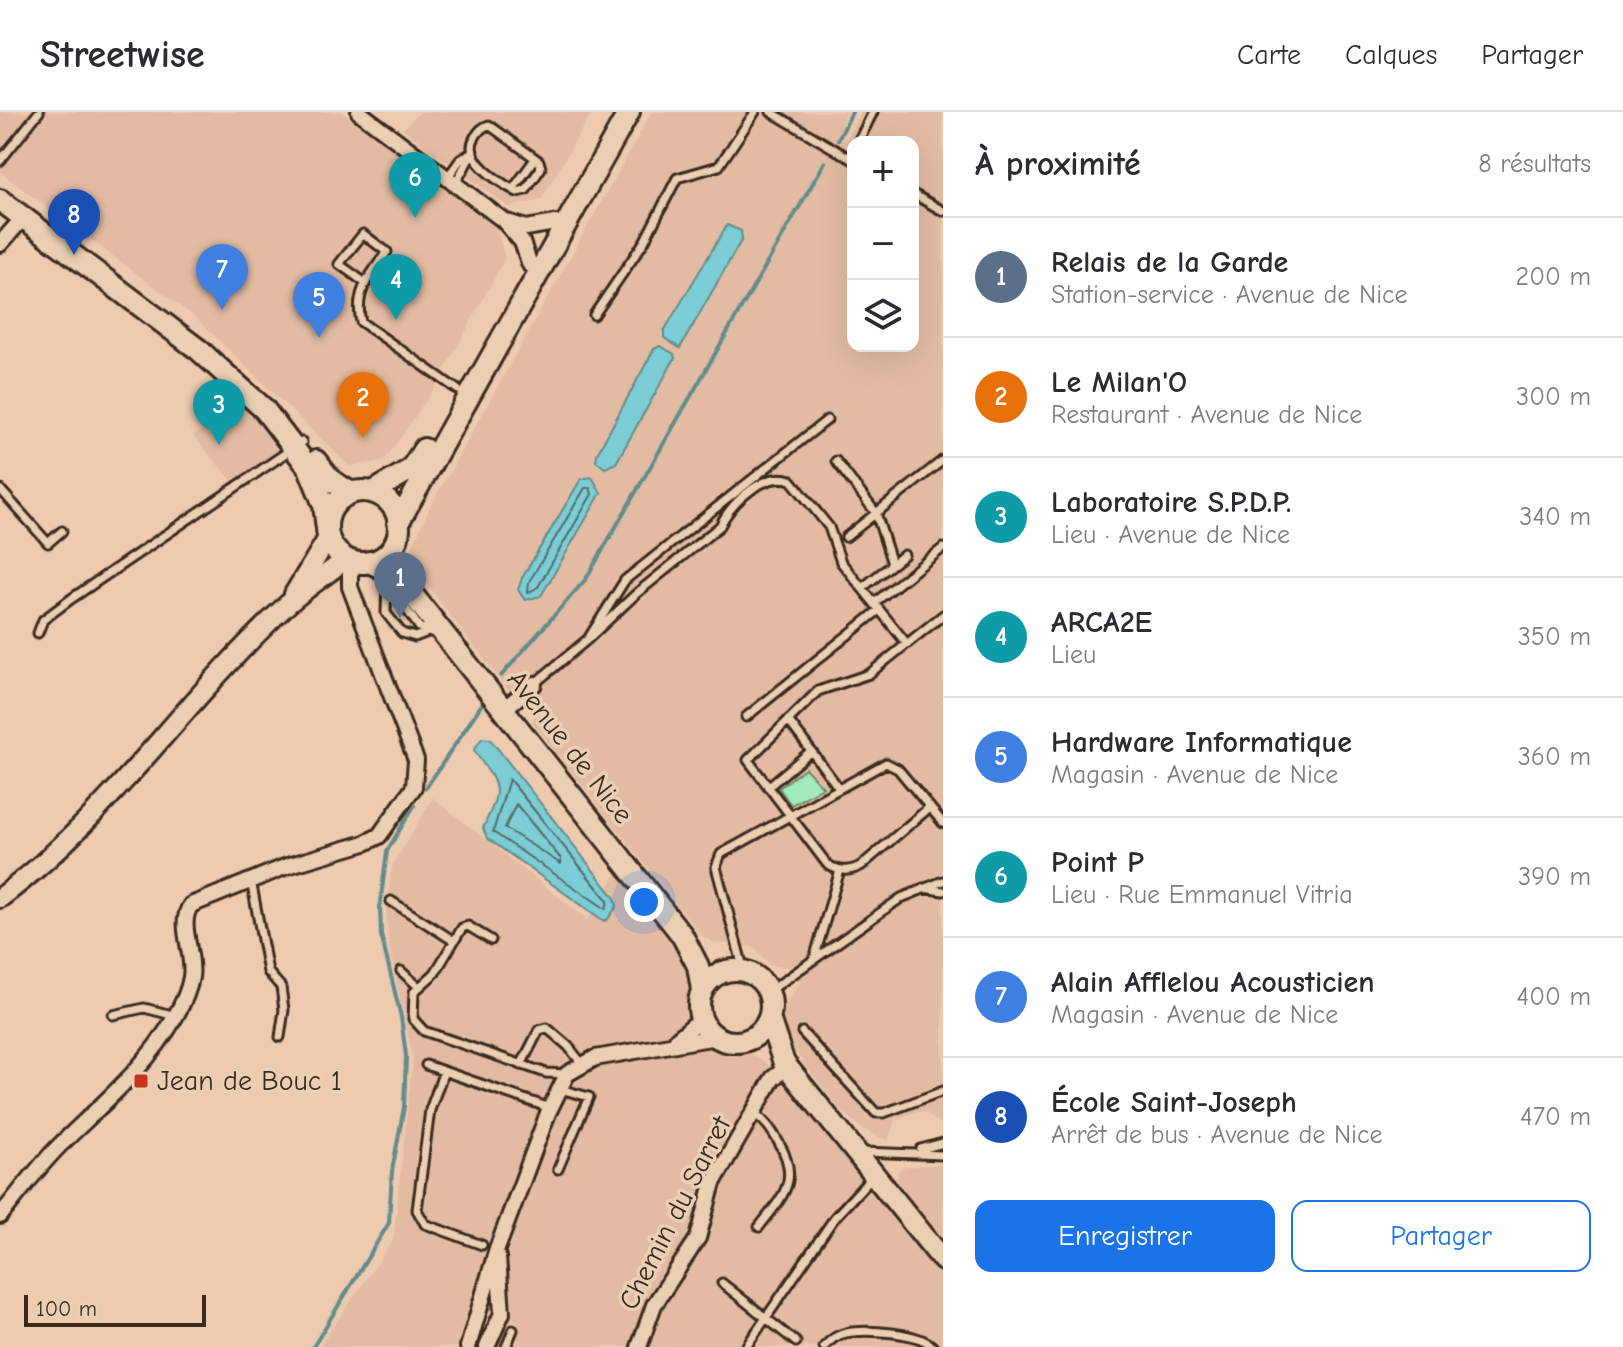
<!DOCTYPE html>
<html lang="fr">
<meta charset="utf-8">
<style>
body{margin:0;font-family:"Comic Neue",sans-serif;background:#f7f7f7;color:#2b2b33}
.controls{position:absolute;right:24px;top:24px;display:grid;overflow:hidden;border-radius:16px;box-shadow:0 8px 32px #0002}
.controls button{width:72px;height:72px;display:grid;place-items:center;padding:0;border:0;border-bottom:2px solid #e1e1e2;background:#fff;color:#2b2b33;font:40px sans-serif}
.scale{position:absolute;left:24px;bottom:20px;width:182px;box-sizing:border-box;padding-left:8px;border:4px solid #3b2a1e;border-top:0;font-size:22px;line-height:28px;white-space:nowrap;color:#3b2a1e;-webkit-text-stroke:6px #ebcfb2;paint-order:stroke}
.you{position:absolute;left:644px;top:790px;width:28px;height:28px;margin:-20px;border:6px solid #fff;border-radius:50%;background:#1a73e8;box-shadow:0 0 0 12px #1a73e833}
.badge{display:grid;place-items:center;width:52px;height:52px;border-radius:50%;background:#1a73e8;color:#fff;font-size:26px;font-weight:700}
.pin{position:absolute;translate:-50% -66px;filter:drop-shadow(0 2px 4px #0008)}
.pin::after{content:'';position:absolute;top:42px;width:28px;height:24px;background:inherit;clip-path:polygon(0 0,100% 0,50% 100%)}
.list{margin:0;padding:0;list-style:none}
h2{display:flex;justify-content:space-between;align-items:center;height:104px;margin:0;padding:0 32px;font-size:34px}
h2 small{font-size:26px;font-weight:400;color:#7c7c81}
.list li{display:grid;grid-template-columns:52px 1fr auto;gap:24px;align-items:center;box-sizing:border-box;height:120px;padding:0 32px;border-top:2px solid #e1e1e2}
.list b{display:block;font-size:30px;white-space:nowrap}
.list p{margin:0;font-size:26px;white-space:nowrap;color:#7c7c81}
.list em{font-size:26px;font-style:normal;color:#7c7c81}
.actions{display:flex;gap:16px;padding:24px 32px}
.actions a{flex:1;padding:18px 0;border:2px solid #1a73e8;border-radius:16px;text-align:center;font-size:28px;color:#1a73e8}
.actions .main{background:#1a73e8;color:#fff}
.icon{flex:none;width:44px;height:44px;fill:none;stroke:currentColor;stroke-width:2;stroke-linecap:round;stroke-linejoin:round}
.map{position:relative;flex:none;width:943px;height:1235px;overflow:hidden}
header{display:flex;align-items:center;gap:48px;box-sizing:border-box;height:112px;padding:0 40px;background:#fff;border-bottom:2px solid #e1e1e2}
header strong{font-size:38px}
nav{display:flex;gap:44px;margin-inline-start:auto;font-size:28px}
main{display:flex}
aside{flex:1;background:#fff}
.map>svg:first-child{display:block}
.built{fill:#e3bba2;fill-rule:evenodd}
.green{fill:#a2eab8;stroke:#6e8a6b;stroke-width:2}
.water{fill:#7ccdd6;stroke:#628c8c;stroke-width:2}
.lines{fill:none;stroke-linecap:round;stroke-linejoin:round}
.shore{stroke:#556b68;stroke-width:2}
.stream{stroke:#628c8c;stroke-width:4}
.service-casing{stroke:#3b2a1e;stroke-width:13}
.minor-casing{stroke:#3b2a1e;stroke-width:20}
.tertiary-casing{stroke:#3b2a1e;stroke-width:24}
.secondary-casing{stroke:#3b2a1e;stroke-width:26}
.service{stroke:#ebcfb2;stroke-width:7}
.minor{stroke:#ebcfb2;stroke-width:14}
.tertiary{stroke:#ebcfb2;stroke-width:18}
.secondary{stroke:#ebcfb2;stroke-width:20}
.poi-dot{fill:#c8321e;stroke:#ebcfb2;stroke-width:3}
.labels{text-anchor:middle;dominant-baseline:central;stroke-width:7;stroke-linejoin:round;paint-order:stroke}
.street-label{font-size:28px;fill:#3b2a1e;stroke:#ebcfb2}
.poi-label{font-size:28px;fill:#3b2a1e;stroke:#ebcfb2;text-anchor:start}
</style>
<header>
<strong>Streetwise</strong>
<nav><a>Carte</a><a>Calques</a><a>Partager</a></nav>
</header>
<main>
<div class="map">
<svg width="943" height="1235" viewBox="0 0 943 1235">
<rect width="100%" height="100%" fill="#eecaaf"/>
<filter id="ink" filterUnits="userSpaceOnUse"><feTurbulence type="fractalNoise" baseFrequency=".0125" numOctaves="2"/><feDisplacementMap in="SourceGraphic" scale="16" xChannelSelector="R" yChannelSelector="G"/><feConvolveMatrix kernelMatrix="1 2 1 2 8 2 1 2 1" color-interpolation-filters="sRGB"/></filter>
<g filter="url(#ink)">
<path class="built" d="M0,0h342l154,116 9,30 -69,128 -52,75 -35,5 -154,-149 -195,-145z
M420,0h172l-51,88 -33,7 -105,-78z
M652,0h193l-7,29 8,-1 15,-28h82v1014l-18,-14h-11l-19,8 -7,21 -27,-13 -24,-22 -55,-71 -1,-24 19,-28 -13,-17h-16l-18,-19 -37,-4 -15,-8 -168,-212 5,-34 -8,-11 -20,15 -89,-116 -7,-14 -1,-19 17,-37zM853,30h60v204h-60z
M246,293l37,45 -46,36 -44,-50z
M433,686l155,122 29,-48 71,90 9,24 -8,34 15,23 42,7 26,17 171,211v69h-624l74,-106 20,-183 -24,-111 -3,-36 6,-45z
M943,1052v82l-44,-56 -3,-10 4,-11 6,-2z"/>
<path class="green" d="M805,656l18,19 -32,18 -12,-17z"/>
<path class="water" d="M727,113l14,6 1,8 -62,109 -16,-10v-7z
M660,234l14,8 1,4 -59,105 -11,5 -9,-7 1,-7 57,-105z
M592,365l9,16 -60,103 -16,4 -7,-10 4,-12 59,-99z
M482,626l8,1 125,159 2,8 -9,13 -4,2 -117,-83 -4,-10c20,-44 17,-38 -9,-78z"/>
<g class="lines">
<path class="shore" d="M585,376h5l2,6 -54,93 -10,6 1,-11z
M509,667l99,122 -2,8 -113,-77z
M516,692l45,55v5l-56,-36z"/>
<path class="stream" d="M838,28l14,-28
M501,564l85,-97 239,-417
M426,676l56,-84
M313,1235l76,-124 3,-52 12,-64 2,-51 -5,-39 -20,-82 -1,-29 7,-55 27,-45"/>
<defs>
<path id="service" d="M771,0l82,48
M489,13l50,36 2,7 -15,22 -9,2c-16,-9 -56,-32 -42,-55 4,-6 7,-10 14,-12z
M858,30l15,-30
M0,49l39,-49
M447,66l13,-18 13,-8 -18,32
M513,77l22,-30
M913,82l30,17
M364,170l-25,-18 24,-30 24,18c-17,23 -33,40 -26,70l97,68
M594,203l50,-73 33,-64 42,-12 36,-54
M836,349l40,52 16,51
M0,377l48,54 14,-12
M846,425l97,-77
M387,465l-1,36 16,20 13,4 21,-8
M390,474l29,41 12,5
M862,476l42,-33
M874,491l69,-55
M38,521l5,-13 28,-21 231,-157
M588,527l49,-46 83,-67c11,-23 44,-55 71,-46l38,47 12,35 66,82
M534,572l54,-45 37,-59 202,-160
M746,605l133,-107
M788,608l50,67
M768,675l43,-36
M930,695l-68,58c-11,7 -24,7 -35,-1l-79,-104 70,-69 51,-17 74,-59
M251,768l17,92 13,15 3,23 -4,27
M923,776l20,3
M391,789l63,40
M491,828l-23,-14 -6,2 -27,45 -21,19 -1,27 11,12 122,42 21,1
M814,847l26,-89
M401,859l18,16
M744,859l-28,-104 5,-13 165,-91 12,6 45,54
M768,880l133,-94 42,-17
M113,903l31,-7 32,8
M802,920l74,81h8l59,-22
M426,953l124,43
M521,953l18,-35 8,-2 21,18 15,19
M444,959l-14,39 -13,100 8,14 57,21
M755,1002c12,8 17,17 24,29 22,38 3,54 -20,84
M921,1037l22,-6
M862,1040l81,3
M558,1057l31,-72 -29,-8
M722,1171l74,59
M506,1235l7,-17
M746,1235l89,-130 36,-39
M824,1235c6,-7 12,-12 22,-14 19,-4 74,-1 87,14"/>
<path id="minor" d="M359,0l144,108 19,22 8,23
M507,110l19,6 29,-5
M0,132l24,-27
M504,597l30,-25
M677,927l24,-20
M0,1104c20,-24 38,-49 60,-71 41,-40 87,-78 115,-128 7,-12 14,-26 16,-40 4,-23 -14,-53 0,-72l96,-39 78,-23 14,-7 35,-49 2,-27 -66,-173v-14l7,-10
M468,1235l29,-98 51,-136 19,-39 28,-16 121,-21
M487,1235l15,-34 -4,-56
M639,1235l15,-42 44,-67 15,-55 60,-105 15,-11"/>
<path id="tertiary" d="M294,482l34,-56
M0,786c110,-82 187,-202 288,-294 18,-16 39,-30 58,-45"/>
<path id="secondary" d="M0,88l199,150 65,59 45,59 15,37 3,24
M316,349l15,19 20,13
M327 415a36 36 0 1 1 72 0a36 36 0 1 1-72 0Z
M373,380l38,-23 13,-20
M398,411l231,-411
M369,450l21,10 22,22 270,341 16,31 4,24
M699 894a36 36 0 1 1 72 0a36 36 0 1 1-72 0Z
M769,906l15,45 159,197"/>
</defs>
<use href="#service" class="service-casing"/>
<use href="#minor" class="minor-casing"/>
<use href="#tertiary" class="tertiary-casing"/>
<use href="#secondary" class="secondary-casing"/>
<use href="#service" class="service"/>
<use href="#minor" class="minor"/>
<use href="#tertiary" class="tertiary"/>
<use href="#secondary" class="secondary"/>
</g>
</g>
<rect class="poi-dot" x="133" y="961" width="16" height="16" rx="4"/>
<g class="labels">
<g class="street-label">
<text transform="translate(570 635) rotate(52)">Avenue de Nice</text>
<text transform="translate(675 1101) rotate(-63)">Chemin du Sarret</text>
</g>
<g class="poi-label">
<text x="157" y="969">Jean de Bouc 1</text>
</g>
</g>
</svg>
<div class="controls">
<button>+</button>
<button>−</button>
<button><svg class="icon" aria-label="layers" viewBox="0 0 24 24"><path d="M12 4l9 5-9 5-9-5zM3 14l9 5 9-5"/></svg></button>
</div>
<div class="scale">100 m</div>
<div class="you"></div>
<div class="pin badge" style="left:400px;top:506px;background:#5c6f8a">1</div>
<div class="pin badge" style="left:363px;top:326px;background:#e8710a">2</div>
<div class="pin badge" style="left:219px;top:333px;background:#0f9aa8">3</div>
<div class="pin badge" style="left:396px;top:208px;background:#0f9aa8">4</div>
<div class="pin badge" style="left:319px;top:226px;background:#3f7fe0">5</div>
<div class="pin badge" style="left:415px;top:106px;background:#0f9aa8">6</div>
<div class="pin badge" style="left:222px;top:198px;background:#3f7fe0">7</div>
<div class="pin badge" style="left:74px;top:143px;background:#1a4fb4">8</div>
</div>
<aside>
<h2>À proximité<small>8 résultats</small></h2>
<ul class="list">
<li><span class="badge" style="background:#5c6f8a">1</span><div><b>Relais de la Garde</b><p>Station-service · Avenue de Nice</p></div><em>200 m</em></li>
<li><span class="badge" style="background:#e8710a">2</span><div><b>Le Milan'O</b><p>Restaurant · Avenue de Nice</p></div><em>300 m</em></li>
<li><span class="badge" style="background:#0f9aa8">3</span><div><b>Laboratoire S.P.D.P.</b><p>Lieu · Avenue de Nice</p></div><em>340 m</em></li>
<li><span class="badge" style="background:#0f9aa8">4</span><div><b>ARCA2E</b><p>Lieu</p></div><em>350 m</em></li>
<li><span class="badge" style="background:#3f7fe0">5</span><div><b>Hardware Informatique</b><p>Magasin · Avenue de Nice</p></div><em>360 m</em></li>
<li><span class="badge" style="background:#0f9aa8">6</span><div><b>Point P</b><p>Lieu · Rue Emmanuel Vitria</p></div><em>390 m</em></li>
<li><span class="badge" style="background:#3f7fe0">7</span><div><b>Alain Afflelou Acousticien</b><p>Magasin · Avenue de Nice</p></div><em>400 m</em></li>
<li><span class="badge" style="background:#1a4fb4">8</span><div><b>École Saint-Joseph</b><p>Arrêt de bus · Avenue de Nice</p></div><em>470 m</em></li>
</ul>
<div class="actions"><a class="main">Enregistrer</a><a>Partager</a></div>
</aside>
</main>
